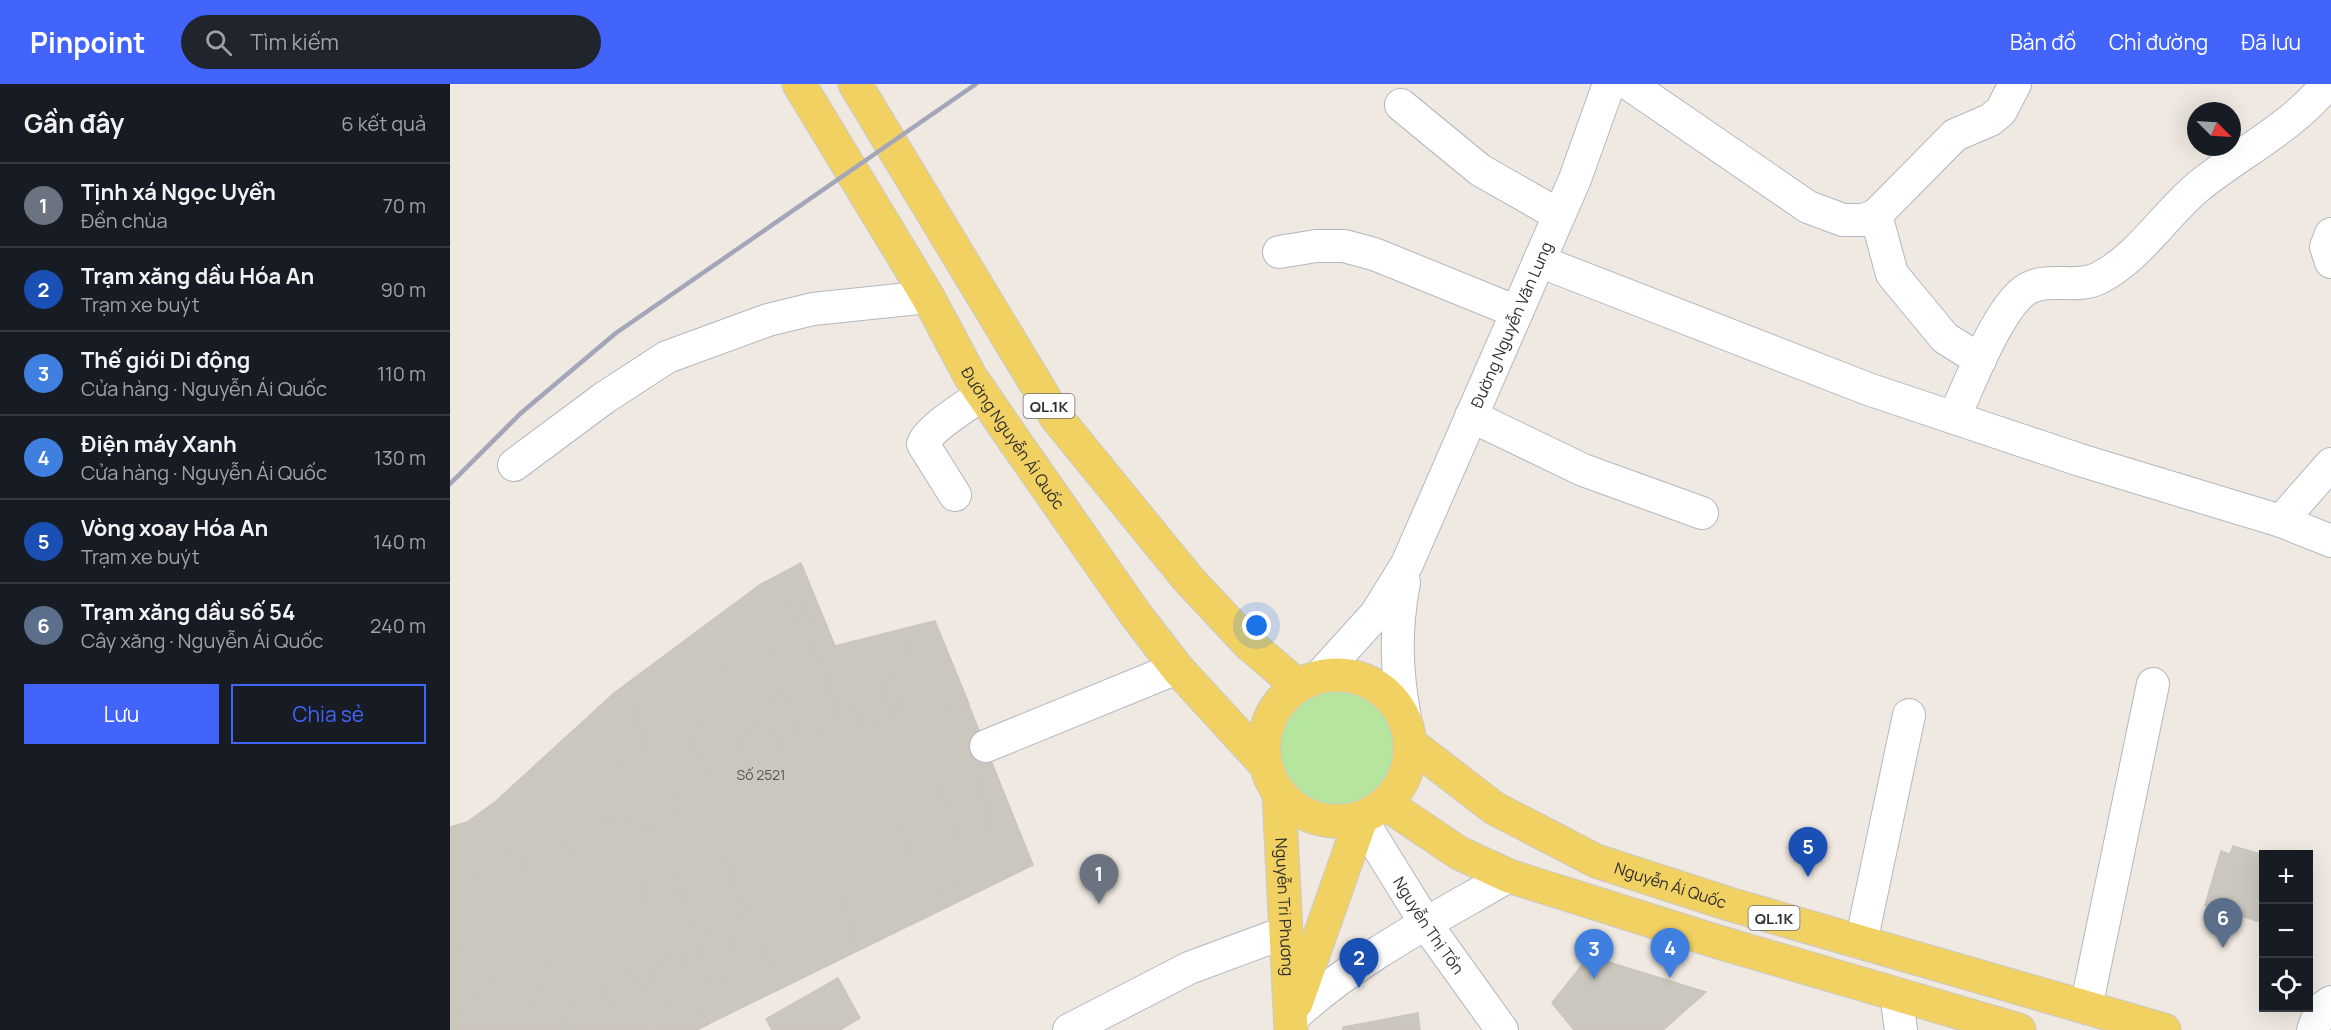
<!DOCTYPE html>
<html lang="vi">
<meta charset="utf-8">
<style>
body{margin:0;font-family:Manrope,sans-serif;background:#20242c;color:#f1f3f6}
.controls{position:absolute;right:18px;bottom:18px;display:grid;overflow:hidden;border-radius:0px;box-shadow:0 6px 24px #0002}
.controls button{width:54px;height:54px;display:grid;place-items:center;padding:0;border:0;border-bottom:2px solid #363941;background:#171b24;color:#f1f3f6;font:30px sans-serif}
.compass{position:absolute;left:1737px;top:18px;width:54px;height:54px;border-radius:50%;background:#171b24;box-shadow:0 6px 24px #0002;rotate:114deg}
.you{position:absolute;left:807px;top:542px;width:21px;height:21px;margin:-15px;border:4px solid #fff;border-radius:50%;background:#1a73e8;box-shadow:0 0 0 9px #1a73e833}
.badge{display:grid;place-items:center;width:39px;height:39px;border-radius:50%;background:#4264fb;color:#fff;font-size:20px;font-weight:700}
.pin{position:absolute;translate:-50% -50px;filter:drop-shadow(0 2px 3px #0008)}
.pin::after{content:'';position:absolute;top:32px;width:21px;height:18px;background:inherit;clip-path:polygon(0 0,100% 0,50% 100%)}
.list{margin:0;padding:0;list-style:none}
h2{display:flex;justify-content:space-between;align-items:center;height:78px;margin:0;padding:0 24px;font-size:26px}
h2 small{font-size:20px;font-weight:400;color:#9ea1a6}
.list li{display:grid;grid-template-columns:39px 1fr auto;gap:18px;align-items:center;box-sizing:border-box;height:84px;padding:0 24px;border-top:2px solid #363941}
.list b{display:block;font-size:22px;white-space:nowrap}
.list p{margin:0;font-size:20px;white-space:nowrap;color:#9ea1a6}
.list em{font-size:20px;font-style:normal;color:#9ea1a6}
.actions{display:flex;gap:12px;padding:18px 24px}
.actions a{flex:1;padding:14px 0;border:2px solid #4264fb;border-radius:0px;text-align:center;font-size:21px;color:#4264fb}
.actions .main{background:#4264fb;color:#fff}
.icon{flex:none;width:33px;height:33px;fill:none;stroke:currentColor;stroke-width:2;stroke-linecap:round;stroke-linejoin:round}
.map{position:relative;flex:none;width:1881px;height:946px;overflow:hidden}
header{display:flex;align-items:center;gap:36px;box-sizing:border-box;height:84px;padding:0 30px;background:#4264fb;color:#fff}
header strong{font-size:28px}
nav{display:flex;gap:33px;margin-inline-start:auto;font-size:21px}
.search{width:420px;height:54px;background:#20242c;display:flex;align-items:center;gap:15px;box-sizing:border-box;padding:0 21px;border-radius:33px;color:#9ea1a6;font-size:22px}
main{display:flex}
aside{flex:1;background:#171b24}
.map>svg:first-child{display:block}
.green{fill:#b6e59e}
.building{fill:#cbc7bf;stroke:#cbc5ba;stroke-width:1.5}
.lines{fill:none;stroke-linecap:round;stroke-linejoin:round}
.minor-casing{stroke:#b4b7c1;stroke-width:34}
.major-casing{stroke:#c9c9c9;stroke-width:35}
.minor{stroke:#fff;stroke-width:32}
.major{stroke:#f2d163;stroke-width:33}
.rail{stroke:#a3a6b8;stroke-width:4.5}
.labels{text-anchor:middle;dominant-baseline:central;stroke-width:6;stroke-linejoin:round;paint-order:stroke}
.number-label{font-size:14px;fill:#555452}
.shield{fill:#fff;stroke:#6d6d6d;stroke-width:1.5}
.shield-label{font-size:15px;font-weight:bold;fill:#2e2e2e}
.street-label{font-size:16px;fill:#2e2e2e;stroke:#fff}
</style>
<header>
<strong>Pinpoint</strong>
<div class="search"><svg class="icon" aria-label="search" viewBox="0 0 24 24"><circle cx="10" cy="10" r="6"/><path d="M15 15l6 6"/></svg>Tìm kiếm</div>
<nav><a>Bản đồ</a><a>Chỉ đường</a><a>Đã lưu</a></nav>
</header>
<main>
<aside>
<h2>Gần đây<small>6 kết quả</small></h2>
<ul class="list">
<li><span class="badge" style="background:#6b7280">1</span><div><b>Tịnh xá Ngọc Uyển</b><p>Đền chùa</p></div><em>70 m</em></li>
<li><span class="badge" style="background:#1a4fb4">2</span><div><b>Trạm xăng dầu Hóa An</b><p>Trạm xe buýt</p></div><em>90 m</em></li>
<li><span class="badge" style="background:#3f7fe0">3</span><div><b>Thế giới Di động</b><p>Cửa hàng · Nguyễn Ái Quốc</p></div><em>110 m</em></li>
<li><span class="badge" style="background:#3f7fe0">4</span><div><b>Điện máy Xanh</b><p>Cửa hàng · Nguyễn Ái Quốc</p></div><em>130 m</em></li>
<li><span class="badge" style="background:#1a4fb4">5</span><div><b>Vòng xoay Hóa An</b><p>Trạm xe buýt</p></div><em>140 m</em></li>
<li><span class="badge" style="background:#5c6f8a">6</span><div><b>Trạm xăng dầu số 54</b><p>Cây xăng · Nguyễn Ái Quốc</p></div><em>240 m</em></li>
</ul>
<div class="actions"><a class="main">Lưu</a><a>Chia sẻ</a></div>
</aside>
<div class="map">
<svg width="1881" height="946" viewBox="0 0 1881 946">
<rect width="100%" height="100%" fill="#efe9e1"/>
<path class="green" d="M830 665a57 57 0 1 1 114 0a57 57 0 1 1-114 0Z"/>
<path class="building" d="M351,479l34,83 100,-25 98,244 -337,165h-246v-203l17,-5 28,-20 119,-109 147,-109z
M350,511l11,26 -15,6 -12,-24z
M485,537l34,83 -34,12 -6,-14 -27,14 -13,-50 23,-9 -10,-28z
M359,551l33,87 -41,15 -18,-44 -95,38 19,47 -36,16 9,23 -45,17 -9,-20 -62,24 7,20 -44,19 -22,-62 144,-60 -17,-51z
M428,591l15,45 -31,12 -13,-49z
M320,637l11,31 -33,13 -13,-30z
M524,688l19,52 -34,14 -20,-53z
M443,718l19,57 36,-12 13,41 -83,29 -33,-98z
M17,738l45,29 -16,25 -14,-10 -15,24 -17,-11v-52z
M1783,762l31,9v68l-59,-18 16,-54 9,3z
M273,770l24,59 -49,21 -24,-60z
M61,789l60,38 6,-9 28,17 -31,48 -88,-56z
M213,795l11,9 -2,14 -14,7 -11,-6 -4,-11 7,-11z
M388,805l21,61 -79,39 -27,-67z
M0,815l11,7 -11,16z
M29,832l30,18 -25,40 -30,-19z
M279,849l15,36 -32,14 -16,-37z
M68,857l30,19 -24,40 -31,-19z
M230,869l15,37 -33,14 -15,-37z
M1139,872l117,36 -43,38h-89l-22,-27z
M107,882l31,18 -25,40 -30,-19z
M185,888l15,36 -33,14 -15,-37z
M0,892l26,16 -15,25 -11,-7z
M388,894l22,40 -20,12h-68l-6,-11z
M247,915l12,25 -13,6h-44l-4,-8z
M968,929l2,17h-77v-3z"/>
<g class="lines">
<defs>
<g id="minor">
<path d="M1179,0l179,123 35,13h20l13,-5 79,-80 35,-15 11,-9 14,-27"/>
<path d="M951,21l79,65 79,45"/>
<path d="M1426,131l16,59 53,64 35,22"/>
<path d="M1881,150l-5,13 5,15"/>
<path d="M829,168l37,-6h28l30,8 143,58"/>
<path d="M1089,177l329,128 212,71 201,61 50,20"/>
<path d="M1021,332l112,54 119,43"/>
<path d="M1504,334c15,-33 42,-105 70,-127 22,-16 52,-1 75,-13 41,-21 65,-63 100,-92 42,-34 94,-59 128,-102"/>
<path d="M64,381l90,-67 63,-41 101,-37 45,-11 115,-12"/>
<path d="M505,411l-32,-51c6,-16 45,-39 60,-50"/>
<path d="M1831,437l50,-57"/>
<path d="M954,498c-9,48 -8,88 1,136"/>
<path id="s1" d="M869,593l57,-63 31,-50 168,-385 34,-95"/>
<path d="M536,662l191,-78"/>
<path id="s2" d="M911,735l65,105 76,106"/>
<path d="M1411,859l48,-228"/>
<path d="M1446,910l5,36"/>
<path d="M1636,924l67,-324"/>
<path d="M841,935c64,-60 142,-99 218,-143"/>
<path d="M619,946l120,-62 97,-36"/>
<path d="M1863,946l8,-21 10,-7"/>
</g>
<g id="major">
<path id="s3" d="M349,0l129,213 42,79 46,67 120,172 41,53 88,96"/>
<path d="M405,0l201,333 133,163 60,64 49,42"/>
<circle cx="887" cy="664" r="73"/>
<path id="s4" d="M961,660l83,64 102,53 133,43 435,126"/>
<path id="s5" d="M829,711l12,235"/>
<path d="M936,720l73,49 50,23 209,66 301,88"/>
<path d="M846,919l65,-184"/>
</g>
</defs>
<use href="#minor" class="minor-casing"/>
<use href="#major" class="major-casing"/>
<use href="#minor" class="minor"/>
<use href="#major" class="major"/>
<path class="rail" d="M0,400l71,-71 95,-80 360,-249"/>
</g>
<g class="labels">
<g class="number-label">
<text x="311" y="690">Số 2521</text>
</g>
<g class="shield">
<rect x="573.5" y="310" width="51" height="24" rx="4.5"/>
<rect x="1298.5" y="822" width="51" height="24" rx="4.5"/>
</g>
<g class="shield-label">
<text x="599" y="322">QL.1K</text>
<text x="1324" y="834">QL.1K</text>
</g>
<g class="street-label">
<text stroke="none"><textPath href="#s1" startOffset="405">Đường Nguyễn Văn Lung</textPath></text>
<text stroke="none"><textPath href="#s3" startOffset="414">Đường Nguyễn Ái Quốc</textPath></text>
<text stroke="none"><textPath href="#s4" startOffset="298">Nguyễn Ái Quốc</textPath></text>
<text stroke="none"><textPath href="#s5" startOffset="112">Nguyễn Tri Phương</textPath></text>
<text stroke="none"><textPath href="#s2" startOffset="126">Nguyễn Thị Tồn</textPath></text>
</g>
</g>
</svg>
<div class="controls">
<button>+</button>
<button>−</button>
<button><svg class="icon" aria-label="locate" viewBox="0 0 24 24"><circle cx="12" cy="12" r="6"/><path d="M12 2v4M12 18v4M2 12h4M18 12h4"/></svg></button>
</div>
<svg class="compass" viewBox="-18 -18 36 36"><path d="M0-13l5 13h-10z" fill="#e53935"/><path d="M0 13l5-13h-10z" fill="#9ea1a6"/></svg>
<div class="you"></div>
<div class="pin badge" style="left:649px;top:820px;background:#6b7280">1</div>
<div class="pin badge" style="left:909px;top:904px;background:#1a4fb4">2</div>
<div class="pin badge" style="left:1144px;top:895px;background:#3f7fe0">3</div>
<div class="pin badge" style="left:1220px;top:894px;background:#3f7fe0">4</div>
<div class="pin badge" style="left:1358px;top:793px;background:#1a4fb4">5</div>
<div class="pin badge" style="left:1773px;top:864px;background:#5c6f8a">6</div>
</div>
</main>
